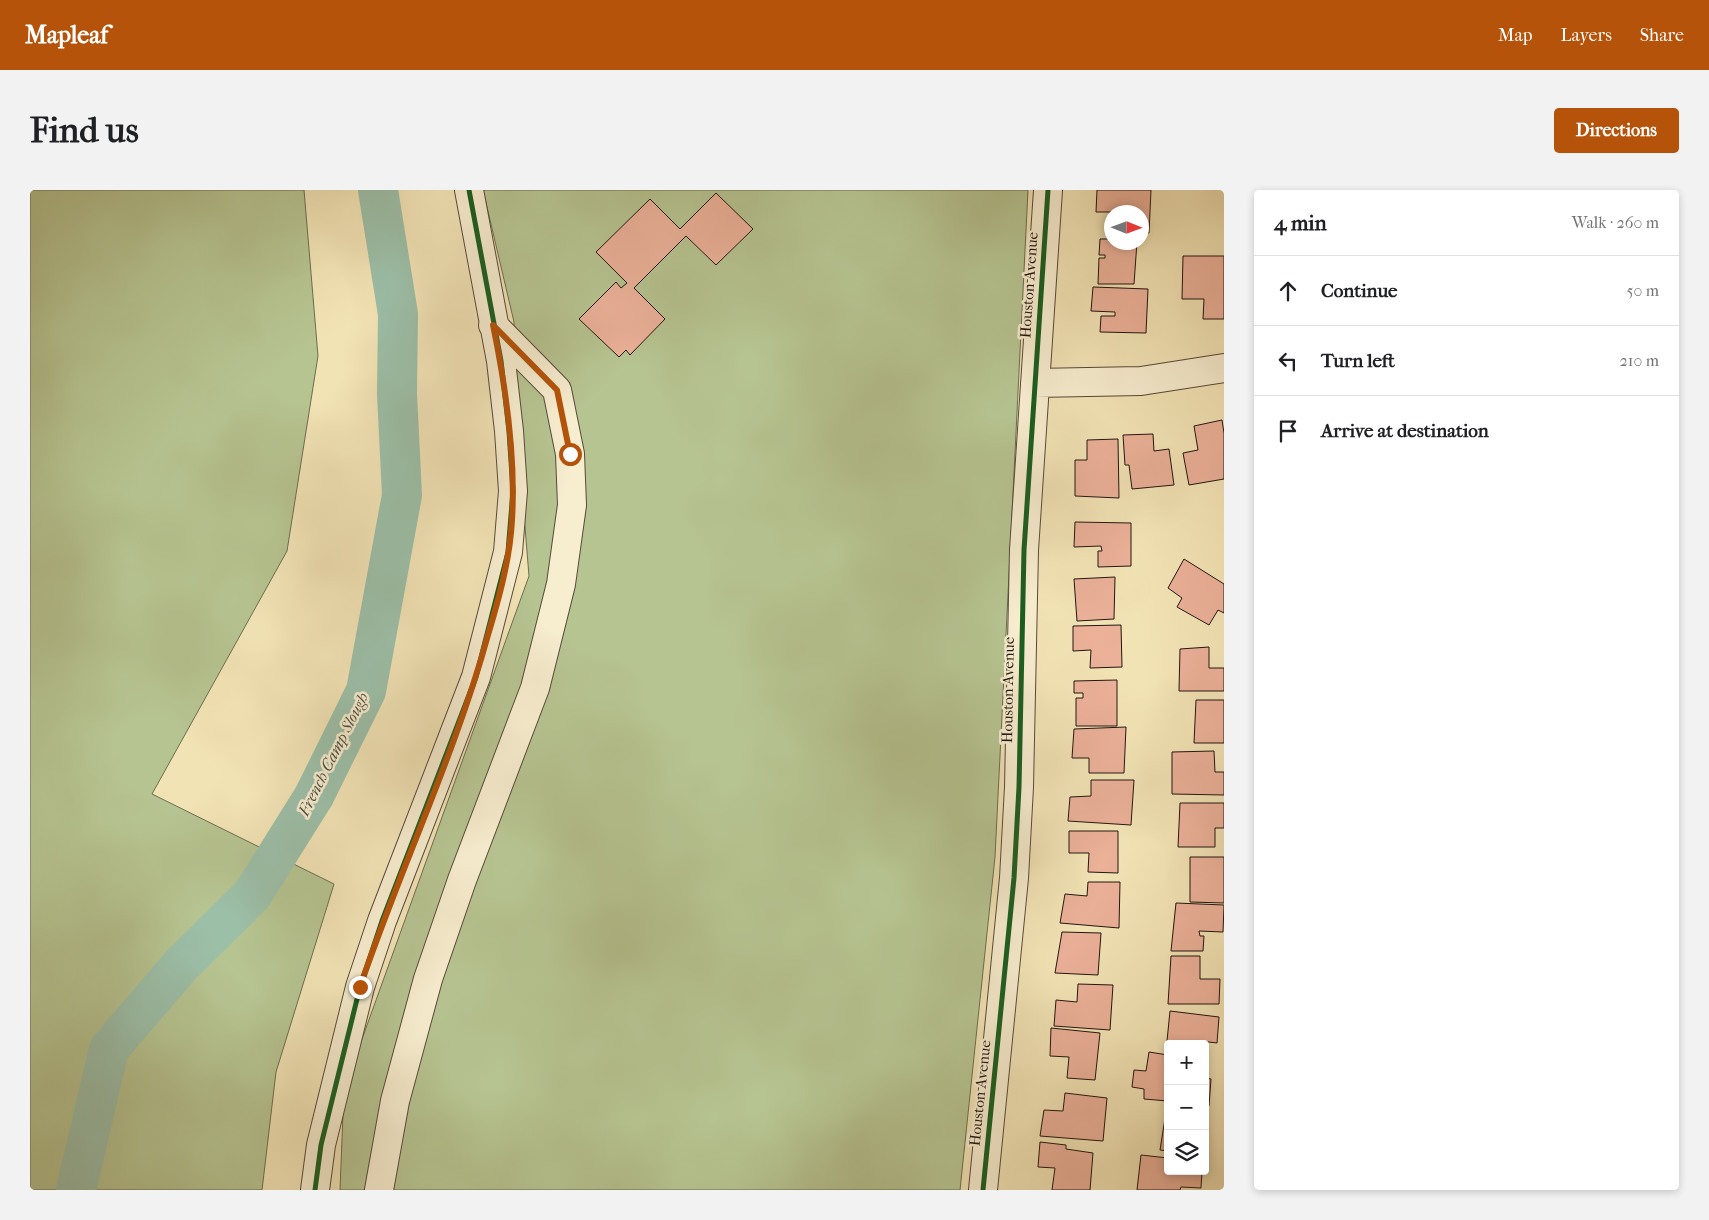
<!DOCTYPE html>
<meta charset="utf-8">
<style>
body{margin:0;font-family:"IM FELL French Canon",serif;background:#f2f2f2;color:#202124}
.controls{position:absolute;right:15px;bottom:15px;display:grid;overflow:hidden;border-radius:5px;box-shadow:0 2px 8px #0003}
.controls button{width:45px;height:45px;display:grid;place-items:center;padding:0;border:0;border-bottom:1px solid #e0e0e0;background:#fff;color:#202124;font:25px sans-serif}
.compass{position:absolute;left:1074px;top:15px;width:45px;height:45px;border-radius:50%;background:#fff;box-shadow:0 2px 8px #0003;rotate:91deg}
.stop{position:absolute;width:15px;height:15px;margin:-11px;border:4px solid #b45309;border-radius:50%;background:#fff}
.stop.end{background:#b45309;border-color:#fff;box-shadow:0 1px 5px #0008}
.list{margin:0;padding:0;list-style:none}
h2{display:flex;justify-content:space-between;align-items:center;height:65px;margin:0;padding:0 20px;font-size:21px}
h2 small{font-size:16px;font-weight:400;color:#757577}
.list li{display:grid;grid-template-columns:32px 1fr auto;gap:15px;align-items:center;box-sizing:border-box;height:70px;padding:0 20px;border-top:1px solid #e0e0e0}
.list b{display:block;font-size:19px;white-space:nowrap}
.list em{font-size:16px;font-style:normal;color:#757577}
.icon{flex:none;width:28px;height:28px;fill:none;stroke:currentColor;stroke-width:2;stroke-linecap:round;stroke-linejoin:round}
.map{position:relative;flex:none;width:1194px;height:1000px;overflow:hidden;border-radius:5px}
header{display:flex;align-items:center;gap:30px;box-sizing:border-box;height:70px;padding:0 25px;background:#b45309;color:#fff}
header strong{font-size:24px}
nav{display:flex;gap:28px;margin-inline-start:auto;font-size:18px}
.intro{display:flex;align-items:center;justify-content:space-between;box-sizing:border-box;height:120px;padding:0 30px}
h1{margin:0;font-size:35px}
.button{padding:12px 22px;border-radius:5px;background:#b45309;color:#fff;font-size:18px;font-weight:700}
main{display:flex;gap:30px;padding:0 30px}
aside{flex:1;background:#fff;border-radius:5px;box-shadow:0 2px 8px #0003}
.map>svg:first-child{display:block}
.green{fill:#b6c491;stroke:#6c6d52}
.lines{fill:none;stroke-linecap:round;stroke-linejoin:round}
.river{stroke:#9cbfa8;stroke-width:40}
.building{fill:#ebb199;stroke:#231612}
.minor-casing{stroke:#57493b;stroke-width:30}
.minor{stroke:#f7edcf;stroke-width:28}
.cycleway-casing{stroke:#f7edcf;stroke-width:8}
.cycleway{stroke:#1b5e20;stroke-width:5}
.route{stroke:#b45309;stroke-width:6}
.labels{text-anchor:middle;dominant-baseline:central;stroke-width:5;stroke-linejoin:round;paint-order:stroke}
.street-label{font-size:15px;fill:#231612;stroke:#f7edcf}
.water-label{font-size:16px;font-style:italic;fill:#4d5146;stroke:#f7edcf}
</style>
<header>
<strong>Mapleaf</strong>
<nav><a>Map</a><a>Layers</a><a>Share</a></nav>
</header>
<div class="intro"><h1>Find us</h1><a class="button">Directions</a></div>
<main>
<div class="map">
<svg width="1194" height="1000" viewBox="0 0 1194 1000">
<rect width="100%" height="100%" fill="#f2e3b5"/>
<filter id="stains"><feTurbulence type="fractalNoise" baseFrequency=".004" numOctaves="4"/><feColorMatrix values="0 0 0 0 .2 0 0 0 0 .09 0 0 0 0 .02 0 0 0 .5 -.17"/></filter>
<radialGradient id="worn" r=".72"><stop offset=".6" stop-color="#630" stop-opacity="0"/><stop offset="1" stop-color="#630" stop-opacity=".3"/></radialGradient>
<path class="green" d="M0,0h274l14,166 -31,195 -135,243 182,90 -58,188 -14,118h-232z
M453,0h545l-33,667 -35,333h-620l4,-101 185,-513 -12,-147 -3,-107z"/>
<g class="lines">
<path class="river" d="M46,1000l33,-141 72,-84 71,-70 62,-99 52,-105 36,-196 -5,-101 1,-80 -20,-124"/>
</g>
<path class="building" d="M1067,0h54l-2,43 -7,-1v-20h-46z
M686,3l37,36 -37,36 -30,-29 -52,52 31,31 -35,36 -4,-5 -7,7 -40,-38 37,-37 5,6 6,-5 -31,-31 54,-53 30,30z
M1070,49h12v3h25l-3,42h-36l1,-26h6v-3h-6z
M1153,66h41v63h-21l1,-20h-22z
M1063,97l55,2 -2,44 -46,-1 1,-16h14v-4l-24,-1z
M1192,230l2,13v46l-35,6 -6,-32 15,-3 -4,-24z
M1123,244l1,17 15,-2 5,36 -42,4 -3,-24h-4l-2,-30z
M1088,249l1,59 -44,-2v-36h12v-20z
M1045,332l56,1v43l-33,1v-16h4l-1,-5 -27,1z
M1154,369l40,25v29l-6,-3 -9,15 -32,-18 5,-9 -14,-10z
M1085,387l-1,42 -37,2 -3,-42z
M1091,435l1,42 -32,1 1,-18 -18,1v-25z
M1179,457v21h15v23h-45l1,-42z
M1087,490v46h-41v-28h7v-5h-9v-12z
M1166,510h28v43h-30z
M1096,537l-2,46h-35v-15h-17l2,-29z
M1184,561l1,21h9v23l-52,-1v-42z
M1061,590h43l-3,45 -63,-4 2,-24 21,-1z
M1150,613h44v25h-9v19h-37z
M1039,641h49v42l-30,-1 1,-19h-20z
M1160,667h34v46l-34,-1z
M1058,692h32l-1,46 -59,-5 5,-29 22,2z
M1146,713l48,2 -1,27 -24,-1 1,5h4l-1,15h-32z
M1032,742l39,1 -3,42 -43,-2z
M1141,766h29v23h20l-1,25h-51z
M1048,794l35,1 -3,45 -56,-4 2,-26 21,2z
M1140,821l49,6 -2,26 -17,-2v3h-32l-2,7z
M1021,838l49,5 -5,47 -28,-2 2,-21 -19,-1z
M1119,862l19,3v46l-24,-2v-10l-12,-2 2,-17 12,1z
M1175,888l6,1 -2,27 -4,-1z
M1035,903l42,5 -4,43 -63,-5 4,-26 19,1z
M1136,922h2v39l-8,-1z
M1010,952l26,3v4l27,4 -3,37h-38l3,-22 -17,-1z
M1111,965l27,3v13h34l-1,17 -20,-1 -1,3h-43z"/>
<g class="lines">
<defs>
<path id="minor" d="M1005,193l106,-2 83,-13
M285,1000l6,-45 39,-158 22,-66 94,-244 32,-125 5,-61 -4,-60 -8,-70 -32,-171
M349,1000l16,-89 33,-122 34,-99 73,-192 26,-104 11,-79 -2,-51 -13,-64 -64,-65
M953,1000l31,-312 5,-91 5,-237 24,-360"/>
</defs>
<use href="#minor" class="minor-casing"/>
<use href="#minor" class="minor"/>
<defs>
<path id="cycleway" d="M285,1000l6,-45 39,-158 22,-66 94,-244 32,-125 5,-61 -4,-60 -8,-70 -32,-171
M953,1000l31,-312 5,-91 5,-237 24,-360"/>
</defs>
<use href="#cycleway" class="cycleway-casing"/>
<use href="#cycleway" class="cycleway"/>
</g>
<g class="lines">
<path class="route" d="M330,797c40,-118 95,-232 128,-352 11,-37 22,-76 24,-115 4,-64 -6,-132 -19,-195l64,65 13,64"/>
</g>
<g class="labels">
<g class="street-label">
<text transform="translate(999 95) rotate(-86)">Houston Avenue</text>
<text transform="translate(978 500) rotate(-89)">Houston Avenue</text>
<text transform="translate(950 903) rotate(-84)">Houston Avenue</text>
</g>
<g class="water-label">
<text transform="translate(303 564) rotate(-63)">French Camp Slough</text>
</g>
</g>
<rect width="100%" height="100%" filter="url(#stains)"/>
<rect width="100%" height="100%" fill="url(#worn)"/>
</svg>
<div class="controls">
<button>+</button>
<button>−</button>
<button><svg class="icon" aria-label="layers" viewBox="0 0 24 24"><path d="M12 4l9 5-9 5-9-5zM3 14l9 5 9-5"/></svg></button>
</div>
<svg class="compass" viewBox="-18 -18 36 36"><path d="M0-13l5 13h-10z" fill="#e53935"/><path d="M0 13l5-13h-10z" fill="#757577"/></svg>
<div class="stop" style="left:540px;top:264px"></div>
<div class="stop end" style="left:330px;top:797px"></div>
</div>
<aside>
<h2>4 min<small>Walk · 260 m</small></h2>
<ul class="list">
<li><svg class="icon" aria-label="ahead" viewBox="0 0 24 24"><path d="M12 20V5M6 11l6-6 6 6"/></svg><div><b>Continue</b></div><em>50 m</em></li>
<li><svg class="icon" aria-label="left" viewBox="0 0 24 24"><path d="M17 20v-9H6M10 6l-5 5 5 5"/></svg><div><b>Turn left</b></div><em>210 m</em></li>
<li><svg class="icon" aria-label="arrive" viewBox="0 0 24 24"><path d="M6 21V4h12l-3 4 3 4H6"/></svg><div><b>Arrive at destination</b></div></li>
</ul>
</aside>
</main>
